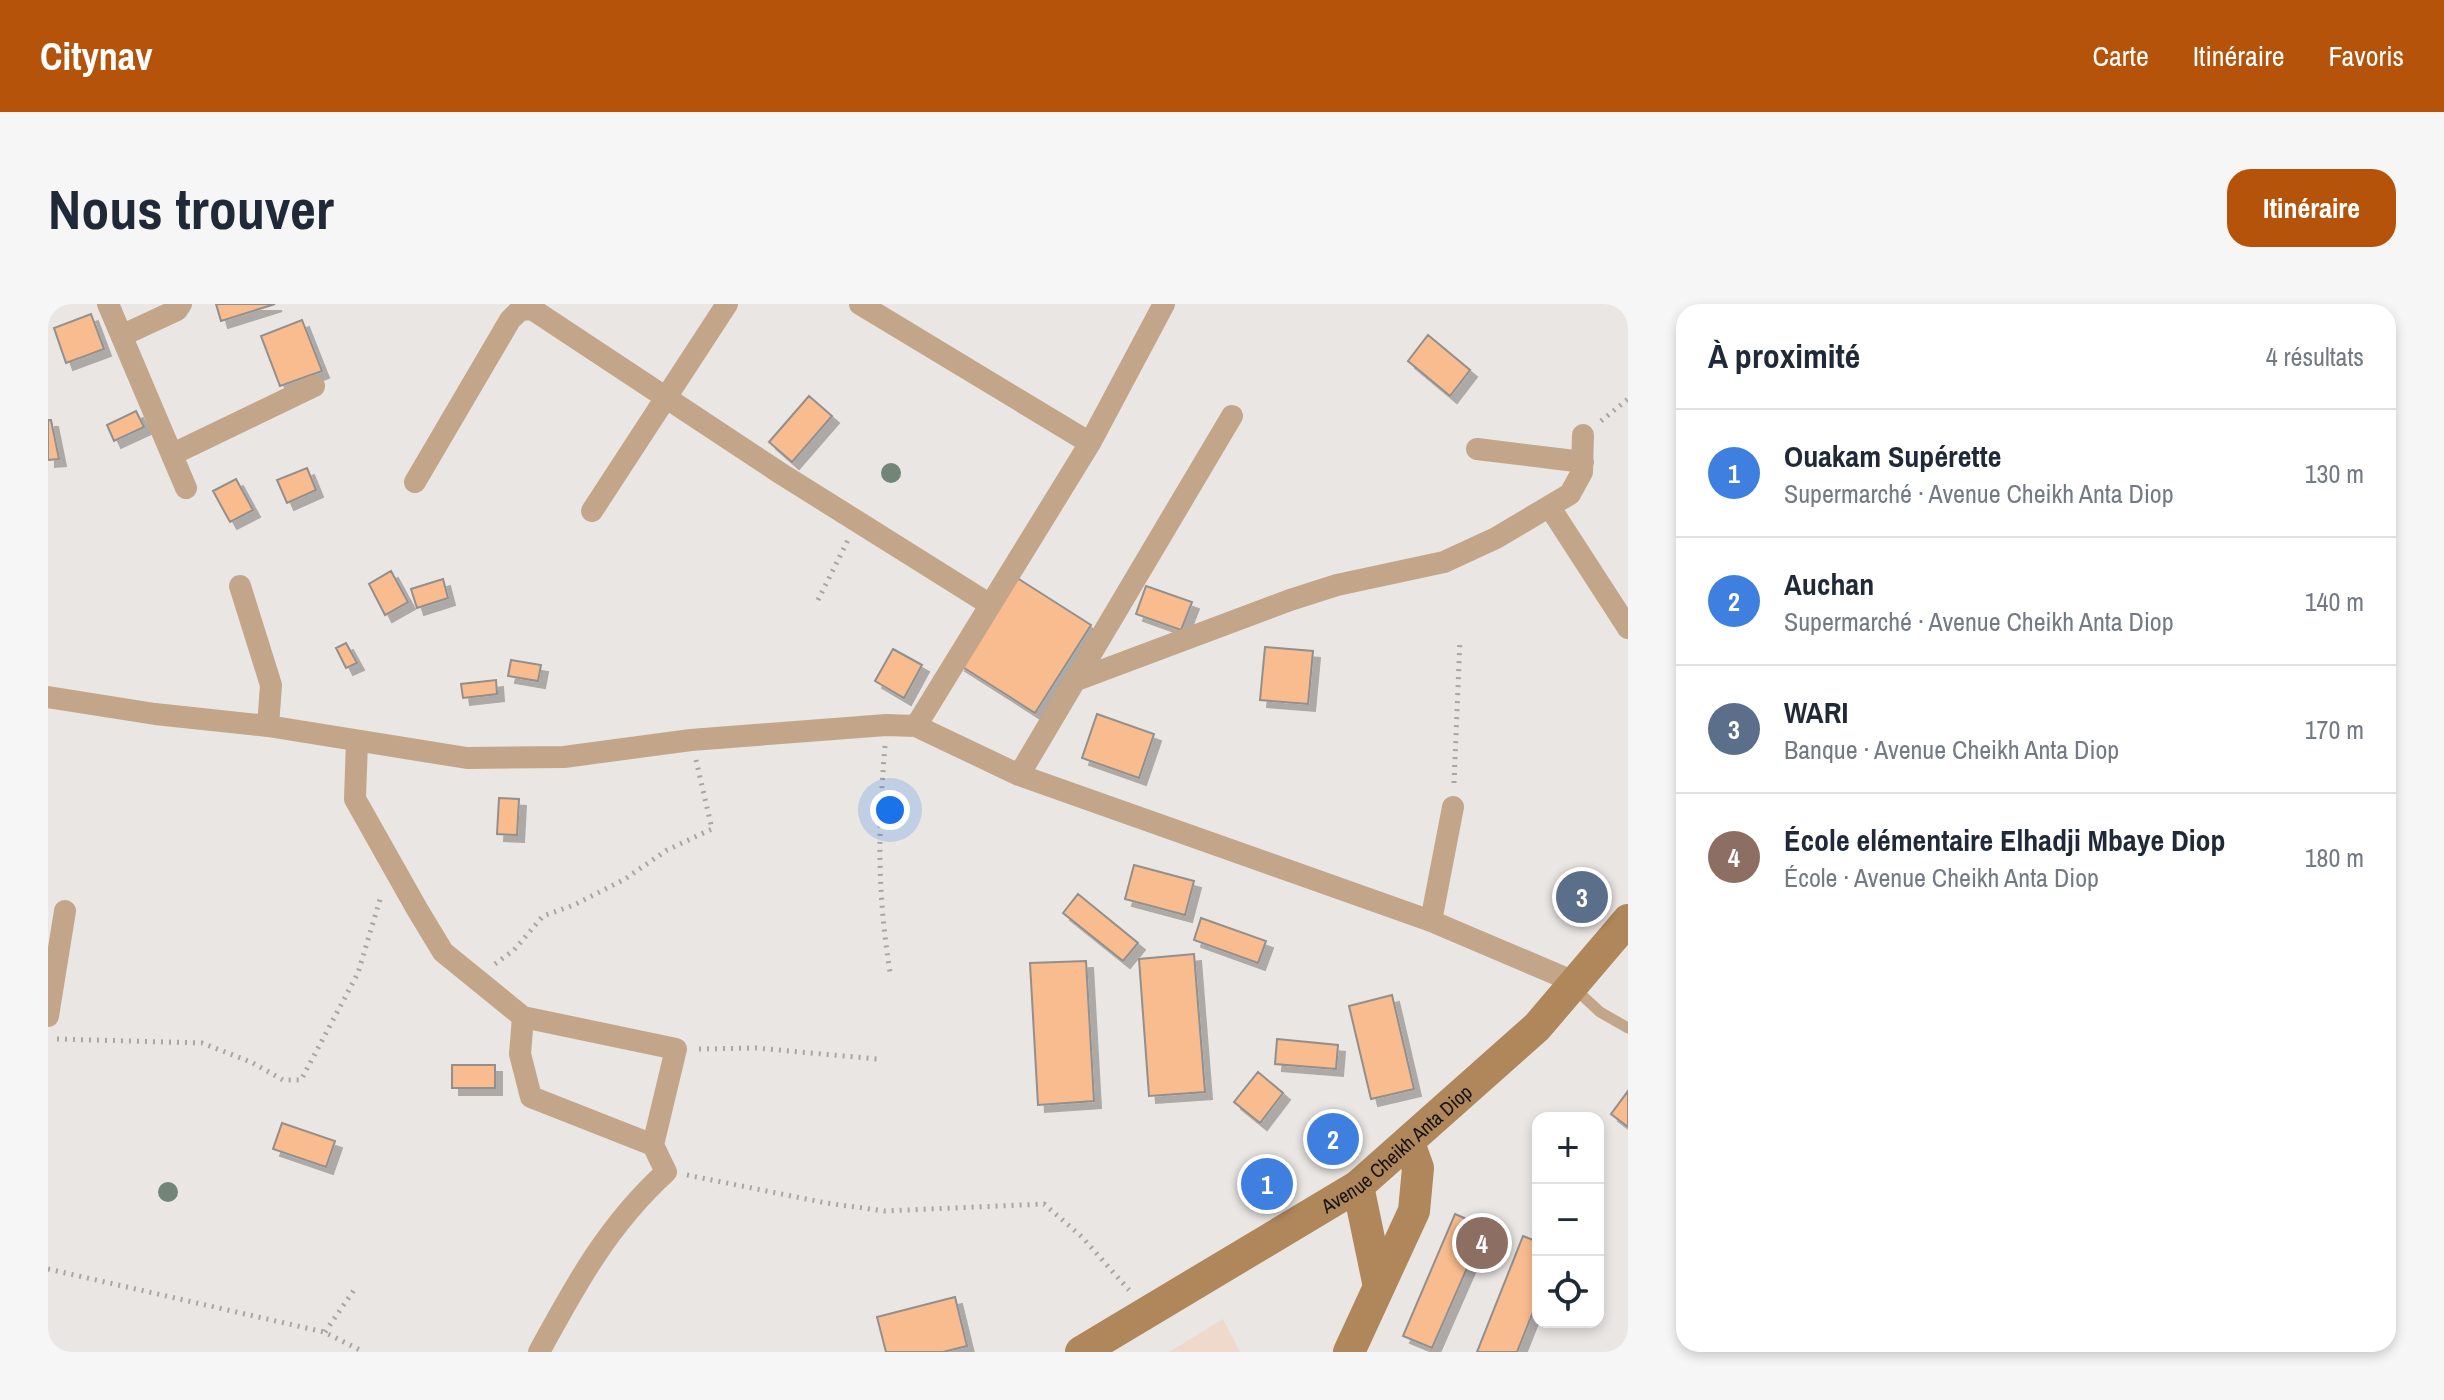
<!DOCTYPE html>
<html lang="fr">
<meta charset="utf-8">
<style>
body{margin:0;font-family:"Archivo Narrow",sans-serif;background:#f6f6f7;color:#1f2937}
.controls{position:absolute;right:24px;bottom:24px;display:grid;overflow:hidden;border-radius:16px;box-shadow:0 4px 12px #0003}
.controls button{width:72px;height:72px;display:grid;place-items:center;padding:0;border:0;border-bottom:2px solid #e0e1e3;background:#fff;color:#1f2937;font:40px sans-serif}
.you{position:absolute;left:842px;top:506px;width:28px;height:28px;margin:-20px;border:6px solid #fff;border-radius:50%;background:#1a73e8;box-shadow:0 0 0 12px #1a73e833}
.badge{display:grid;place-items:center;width:52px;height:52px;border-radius:50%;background:#b45309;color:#fff;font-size:26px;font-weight:700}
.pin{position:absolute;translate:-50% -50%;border:4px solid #fff;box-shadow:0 2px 8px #0006}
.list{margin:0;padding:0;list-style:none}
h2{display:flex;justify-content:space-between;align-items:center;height:104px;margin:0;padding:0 32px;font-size:34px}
h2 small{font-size:26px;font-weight:400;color:#747a83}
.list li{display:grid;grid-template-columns:52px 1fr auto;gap:24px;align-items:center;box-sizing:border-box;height:128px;padding:0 32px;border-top:2px solid #e0e1e3}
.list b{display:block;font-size:30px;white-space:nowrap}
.list p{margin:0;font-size:26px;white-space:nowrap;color:#747a83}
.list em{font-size:26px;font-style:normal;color:#747a83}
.icon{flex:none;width:44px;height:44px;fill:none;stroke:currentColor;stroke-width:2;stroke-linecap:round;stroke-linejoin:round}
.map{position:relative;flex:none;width:1580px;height:1048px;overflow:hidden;border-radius:24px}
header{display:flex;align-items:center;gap:48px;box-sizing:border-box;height:112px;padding:0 40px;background:#b45309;color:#fff}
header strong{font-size:38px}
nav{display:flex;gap:44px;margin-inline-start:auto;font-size:28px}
.intro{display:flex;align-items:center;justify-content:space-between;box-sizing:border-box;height:192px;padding:0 48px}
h1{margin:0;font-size:56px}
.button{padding:20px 36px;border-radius:24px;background:#b45309;color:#fff;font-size:28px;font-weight:700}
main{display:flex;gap:48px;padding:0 48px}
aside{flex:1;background:#fff;border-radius:24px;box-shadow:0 4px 12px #0003}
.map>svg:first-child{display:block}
.medical{fill:#efd8cc}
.building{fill:#f9bc8f;stroke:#938f8c;stroke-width:2;filter:url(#shadow)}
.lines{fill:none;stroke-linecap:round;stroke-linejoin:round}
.path{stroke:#a8a5a2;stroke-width:5;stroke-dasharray:2 6;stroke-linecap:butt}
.lane{stroke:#c3a68a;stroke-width:11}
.street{stroke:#c3a68a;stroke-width:22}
.secondary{stroke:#b0865b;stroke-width:32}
.tree{fill:#728577}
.labels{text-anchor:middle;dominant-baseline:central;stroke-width:6;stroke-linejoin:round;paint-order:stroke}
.street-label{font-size:20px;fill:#141211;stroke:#f7f4f0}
</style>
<header>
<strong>Citynav</strong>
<nav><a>Carte</a><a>Itinéraire</a><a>Favoris</a></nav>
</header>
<div class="intro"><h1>Nous trouver</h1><a class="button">Itinéraire</a></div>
<main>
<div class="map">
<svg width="1580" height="1048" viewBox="0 0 1580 1048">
<defs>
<filter id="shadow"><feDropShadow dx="7" dy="7" stdDeviation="0" flood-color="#0004"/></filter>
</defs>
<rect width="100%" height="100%" fill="#eae6e3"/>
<path class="medical" d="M1175,1015l17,33h-71z"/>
<path class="building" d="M168,0h59l-54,17z
M43,10l13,35 -38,14 -12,-35z
M254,16l20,51 -42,15 -19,-50z
M1380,31l42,35 -20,26 -42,-35z
M761,92l23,20 -40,46 -23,-20z
M88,107l8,16 -30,14 -7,-16z
M0,116h3l8,39 -11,1z
M259,164l9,22 -29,13 -10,-23z
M188,175l17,31 -23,12 -17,-31z
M343,267l17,31 -23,13 -16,-31z
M966,272l77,49 -56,88 -77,-49z
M395,275l5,19 -31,10 -6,-19z
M1098,282l46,16 -11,28 -45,-16z
M298,339l11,20 -11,5 -10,-20z
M1217,343l48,4 -5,53 -48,-4z
M845,345l29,16 -18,33 -29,-17z
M463,356l30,5 -3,16 -30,-5z
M448,376l1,14 -34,4 -2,-14z
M1049,410l57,20 -15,44 -57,-20z
M451,494l20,1 -2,36 -20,-1z
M1086,561l60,16 -9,34 -60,-16z
M1030,590l60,49 -15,18 -60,-48z
M1153,614l65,23 -8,22 -64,-23z
M1146,650l11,138 -56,4 -10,-137z
M1038,657l8,140 -56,4 -8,-142z
M1344,691l22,94 -43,10 -22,-93z
M1229,735l61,6 -2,24 -61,-5z
M404,761h43v23h-43z
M1210,768l25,21 -23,30 -26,-21z
M1580,787v36l-17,-13z
M234,819l53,18 -9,26 -53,-18z
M1407,910l30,13 -53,121 -29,-12z
M1475,932l15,6v57l-21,53h-40z
M907,993l12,49 -24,6h-57l-9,-35z"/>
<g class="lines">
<path class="path" d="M1553,117l27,-22
M770,296l30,-60
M837,442c-7,83 -8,144 5,226
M1406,479l6,-143
M447,660l19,-14 29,-34 31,-11 51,-26 42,-29 45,-21 -16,-69
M9,735l145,4 49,19 32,18h18l57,-107 23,-77
M651,745l57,-1 121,11
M639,871l139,28 59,8 159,-7 38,33 47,53
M0,965l276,63 40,20
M277,1028l29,-42"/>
<path class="lane" d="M1526,684l26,24 28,16"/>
<path class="street" d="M60,0l78,184
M812,0l230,139
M75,31l54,-25 4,-6
M1429,145l106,13
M125,150l141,-68
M367,178l95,-162 10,-10 12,-1 248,164 209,131
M1503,205l77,119
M544,207l135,-207
M192,282l31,99 -3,41
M1026,377l216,-81 47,-15 107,-23 52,-24 74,-44 12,-22 1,-37
M0,393l107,17 113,12 199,32 97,-1 127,-17 195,-15 30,1 103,49 412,146 146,62
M868,422l174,-283 74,-139
M309,437l-2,58 62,110 26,43 80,65 -3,37 11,43 122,48 13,27c-58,53 -90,112 -127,180
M971,471l213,-359
M1383,617l22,-114
M0,712l17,-105
M475,713l153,32 -23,96"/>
<g class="secondary">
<path d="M1310,882l20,96"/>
<path id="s1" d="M1033,1048l277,-166 179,-159 91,-107"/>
<path d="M1301,1048l65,-141 4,-43 -9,-25"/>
</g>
</g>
<g class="tree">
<circle cx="843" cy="169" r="10"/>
<circle cx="120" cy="888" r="10"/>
</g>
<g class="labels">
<g class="street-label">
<text stroke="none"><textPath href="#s1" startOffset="376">Avenue Cheikh Anta Diop</textPath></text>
</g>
</g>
</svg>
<div class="controls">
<button>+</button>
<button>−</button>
<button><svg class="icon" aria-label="locate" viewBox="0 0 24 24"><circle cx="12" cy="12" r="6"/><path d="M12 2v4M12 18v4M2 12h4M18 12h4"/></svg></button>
</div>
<div class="you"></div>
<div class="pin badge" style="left:1219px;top:880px;background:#3f7fe0">1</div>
<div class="pin badge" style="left:1285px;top:835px;background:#3f7fe0">2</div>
<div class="pin badge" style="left:1534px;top:593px;background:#5c6f8a">3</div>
<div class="pin badge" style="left:1434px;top:939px;background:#8d6e63">4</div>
</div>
<aside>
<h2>À proximité<small>4 résultats</small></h2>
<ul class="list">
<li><span class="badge" style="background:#3f7fe0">1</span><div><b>Ouakam Supérette</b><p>Supermarché · Avenue Cheikh Anta Diop</p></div><em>130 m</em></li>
<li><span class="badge" style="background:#3f7fe0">2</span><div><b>Auchan</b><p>Supermarché · Avenue Cheikh Anta Diop</p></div><em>140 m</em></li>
<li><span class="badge" style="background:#5c6f8a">3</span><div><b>WARI</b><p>Banque · Avenue Cheikh Anta Diop</p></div><em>170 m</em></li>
<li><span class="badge" style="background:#8d6e63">4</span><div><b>École elémentaire Elhadji Mbaye Diop</b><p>École · Avenue Cheikh Anta Diop</p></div><em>180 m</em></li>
</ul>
</aside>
</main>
